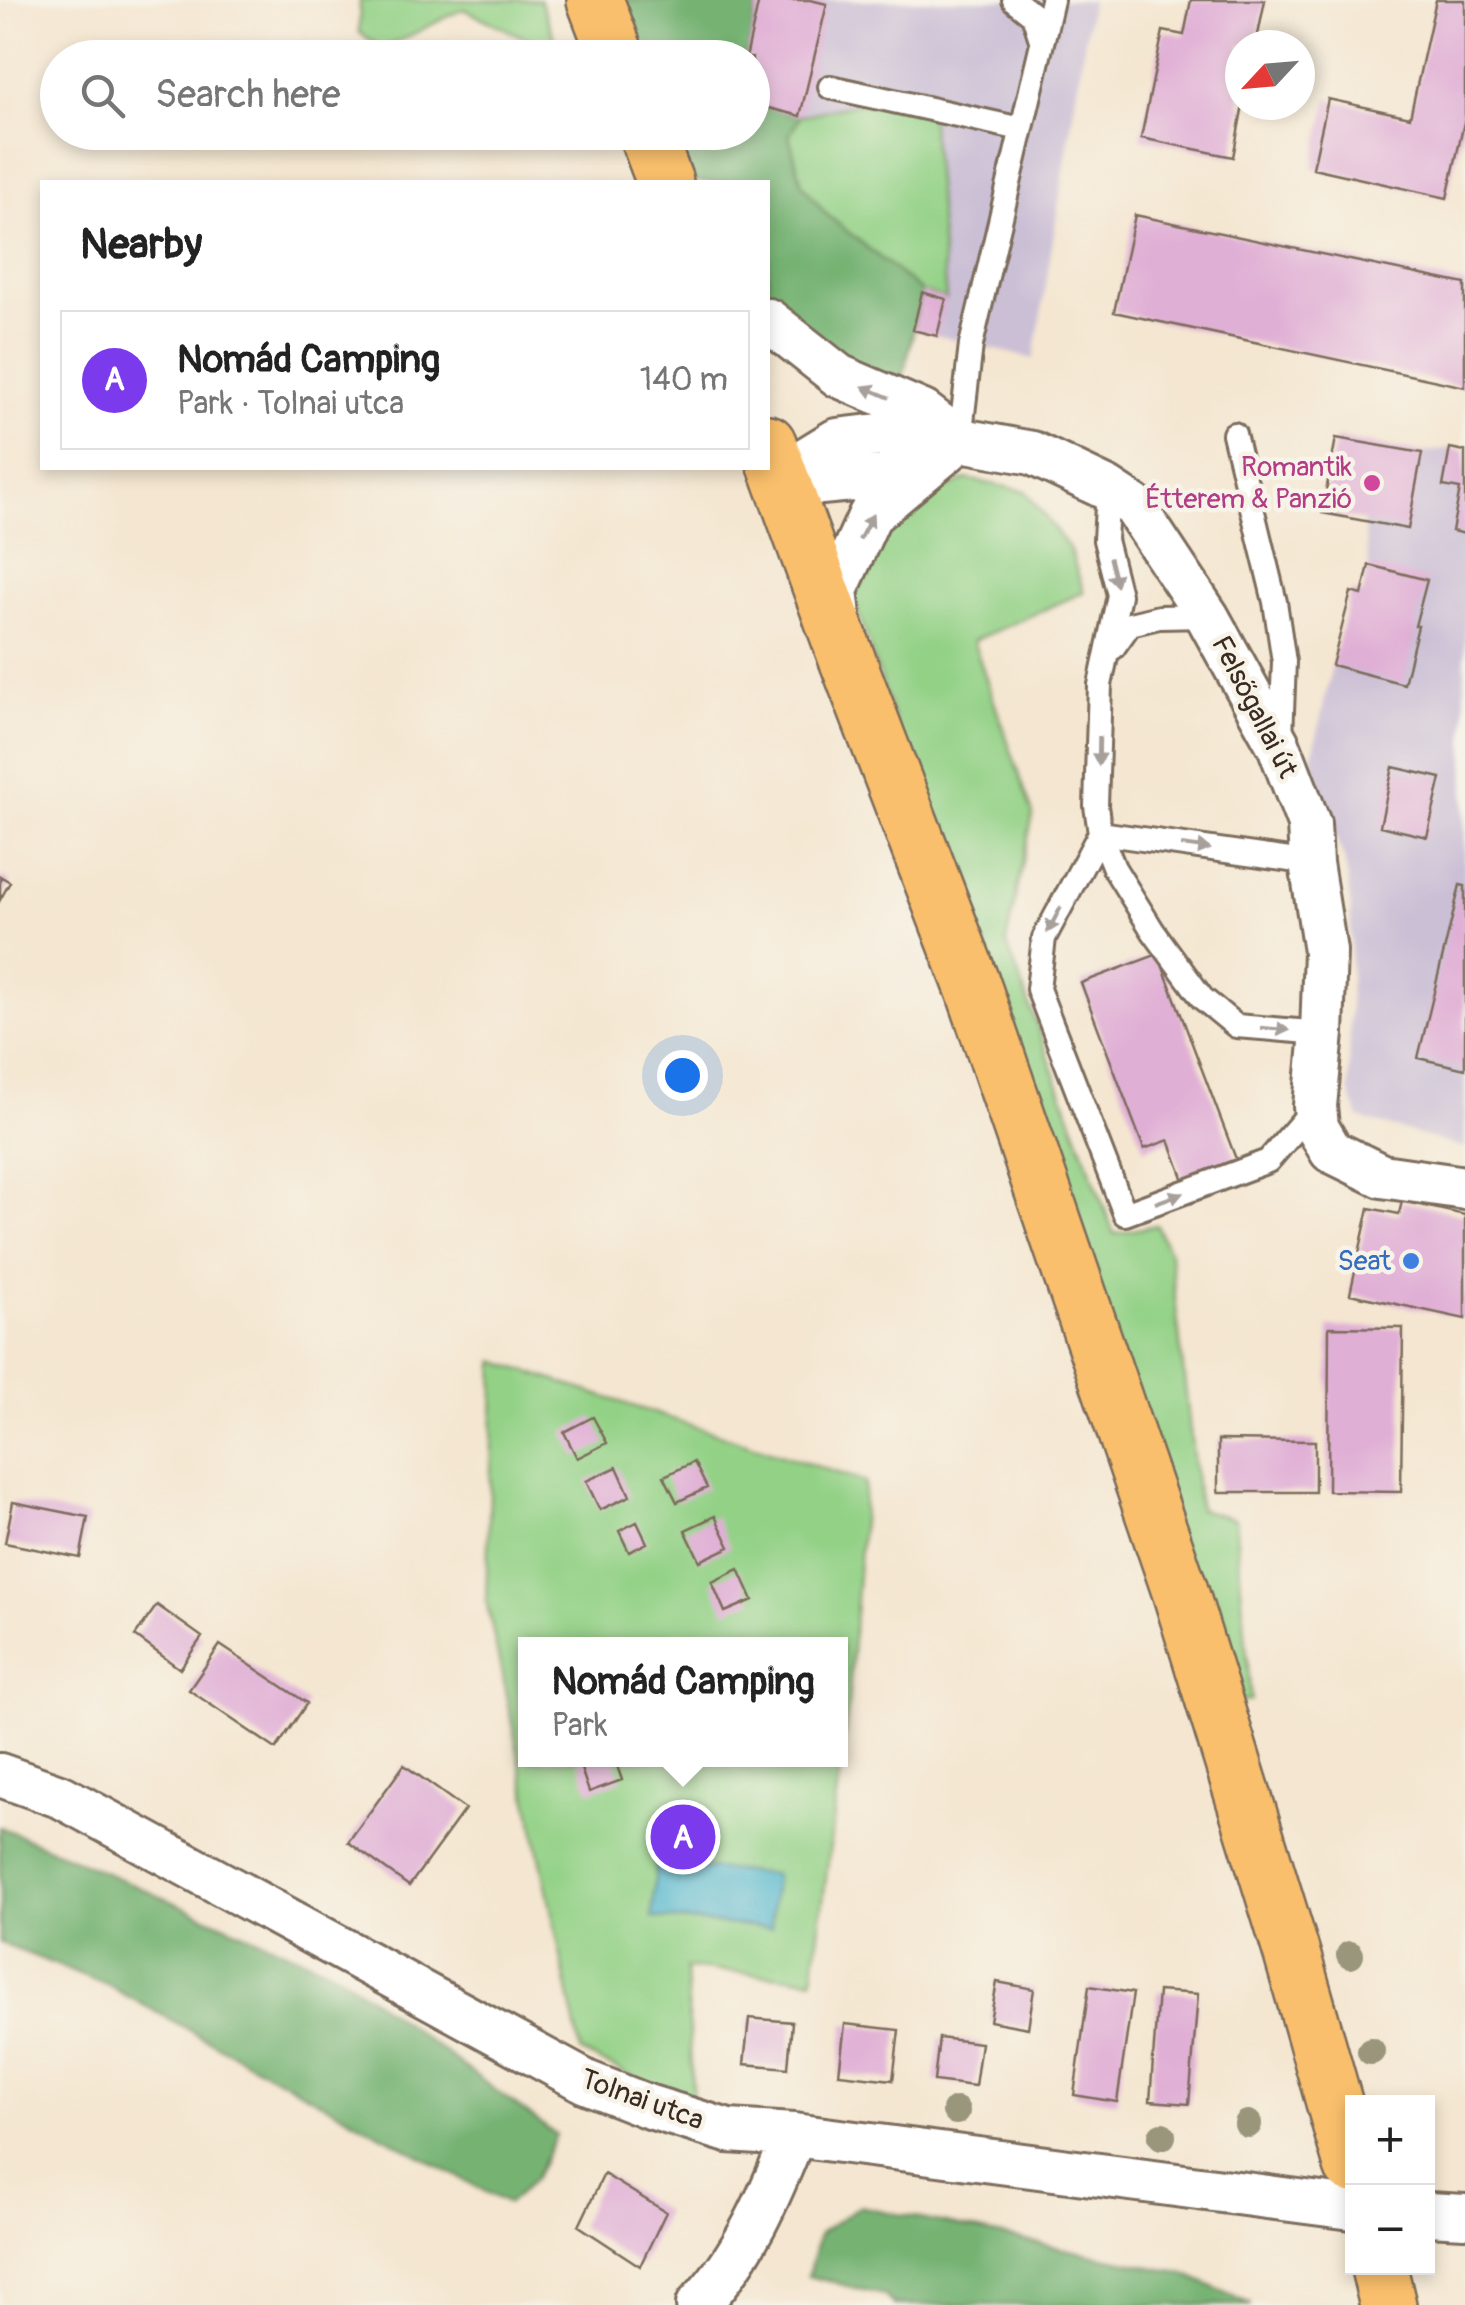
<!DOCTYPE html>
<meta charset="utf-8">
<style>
body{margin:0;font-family:Pangolin,sans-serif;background:#f2f2f2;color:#222}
.controls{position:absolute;right:30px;bottom:30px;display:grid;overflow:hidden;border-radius:0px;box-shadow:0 5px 15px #0003}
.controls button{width:90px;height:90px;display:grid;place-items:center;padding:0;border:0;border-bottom:2px solid #e0e0e0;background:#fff;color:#222;font:50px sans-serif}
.compass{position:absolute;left:1225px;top:30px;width:90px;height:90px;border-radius:50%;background:#fff;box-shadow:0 5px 15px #0003;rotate:244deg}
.you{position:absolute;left:682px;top:1075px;width:35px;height:35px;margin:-25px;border:8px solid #fff;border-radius:50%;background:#1a73e8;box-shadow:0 0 0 15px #1a73e833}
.badge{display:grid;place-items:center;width:65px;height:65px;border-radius:50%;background:#7c3aed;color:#fff;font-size:32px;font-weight:700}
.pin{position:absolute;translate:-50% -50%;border:5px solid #fff;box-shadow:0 2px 10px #0006}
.popup{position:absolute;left:518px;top:1637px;width:330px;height:130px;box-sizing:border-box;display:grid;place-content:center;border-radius:0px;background:#fff;filter:drop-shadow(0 2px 8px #0005);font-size:32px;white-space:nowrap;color:#767676}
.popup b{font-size:38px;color:#222}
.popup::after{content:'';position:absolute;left:50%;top:100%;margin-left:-20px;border:20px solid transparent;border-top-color:#fff}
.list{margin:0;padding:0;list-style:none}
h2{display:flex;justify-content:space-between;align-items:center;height:130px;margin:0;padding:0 40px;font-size:42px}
h2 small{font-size:32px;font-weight:400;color:#767676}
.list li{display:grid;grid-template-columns:65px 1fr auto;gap:30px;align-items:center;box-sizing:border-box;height:140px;margin:0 20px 20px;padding:0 20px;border:2px solid #e0e0e0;border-radius:0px}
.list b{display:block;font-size:38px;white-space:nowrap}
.list p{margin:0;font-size:32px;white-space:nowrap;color:#767676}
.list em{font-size:32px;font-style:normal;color:#767676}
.icon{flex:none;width:55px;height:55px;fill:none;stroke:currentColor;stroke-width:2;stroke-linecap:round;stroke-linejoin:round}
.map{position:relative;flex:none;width:1465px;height:2305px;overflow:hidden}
.search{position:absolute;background:#fff;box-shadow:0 5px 15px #0003;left:40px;top:40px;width:730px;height:110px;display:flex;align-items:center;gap:25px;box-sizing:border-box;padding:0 35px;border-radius:55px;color:#767676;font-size:38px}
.panel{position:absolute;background:#fff;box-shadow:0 5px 15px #0003;left:40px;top:180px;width:730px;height:290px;border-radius:0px}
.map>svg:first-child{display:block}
.industrial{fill:#cbbfd5}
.green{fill:#93d186;stroke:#677e52;stroke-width:2.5;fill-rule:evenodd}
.forest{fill:#76b373;stroke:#586e48;stroke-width:2.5}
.water{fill:#4fb6ce;stroke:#457076;stroke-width:2.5}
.building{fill:#e0afd5}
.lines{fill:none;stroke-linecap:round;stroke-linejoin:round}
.service-casing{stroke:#7c6c5c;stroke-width:28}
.minor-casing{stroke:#7c6c5c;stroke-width:48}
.primary-casing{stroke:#7c6c5c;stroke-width:60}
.service{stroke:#fff;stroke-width:22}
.minor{stroke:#fff;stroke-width:42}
.primary{stroke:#f9bf6c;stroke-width:55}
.tree{fill:#9a967c}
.oneway{fill:#a79f9a}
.hotel-dot{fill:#d1479c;stroke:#f7f3e8;stroke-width:4}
.shop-dot{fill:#3f7fe0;stroke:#f7f3e8;stroke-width:4}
.labels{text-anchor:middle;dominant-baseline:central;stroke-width:9;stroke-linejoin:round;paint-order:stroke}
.hotel-label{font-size:28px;fill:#b23c85;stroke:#f7f3e8;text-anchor:end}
.street-label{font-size:28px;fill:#3b2a1e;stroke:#f7f3e8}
.shop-label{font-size:28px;fill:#366cbe;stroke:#f7f3e8;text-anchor:end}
</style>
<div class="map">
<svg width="1465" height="2305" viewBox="0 0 1465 2305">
<rect width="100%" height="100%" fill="#f7f3e8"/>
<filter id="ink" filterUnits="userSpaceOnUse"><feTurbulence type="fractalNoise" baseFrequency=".01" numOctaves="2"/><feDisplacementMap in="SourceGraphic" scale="20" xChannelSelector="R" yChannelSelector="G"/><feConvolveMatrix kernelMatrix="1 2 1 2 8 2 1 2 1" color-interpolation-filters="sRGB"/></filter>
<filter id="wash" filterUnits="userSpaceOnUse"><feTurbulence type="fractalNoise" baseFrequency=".0048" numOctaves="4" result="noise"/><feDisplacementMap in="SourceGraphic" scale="40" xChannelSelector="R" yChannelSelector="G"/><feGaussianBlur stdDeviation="2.25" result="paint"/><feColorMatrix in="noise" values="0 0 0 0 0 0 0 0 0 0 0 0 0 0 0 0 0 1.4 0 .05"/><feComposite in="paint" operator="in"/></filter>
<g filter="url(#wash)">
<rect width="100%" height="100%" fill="#f4e6d0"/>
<path class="industrial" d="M650,0h441l-57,359 -120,-29 -13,56 -133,-204 -16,-50v-74l-85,-1z
M1450,448l15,3v697l-106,-30 -10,-28 2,-182 -6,-48 -36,-87 23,-108 19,-73 11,2 7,-29 -6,-44 44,8 15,-76z"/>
<path class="green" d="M360,0h180l21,55 -98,-46 -80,40 -24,-17z
M928,88l18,211 -24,-7 -96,-78 -24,-30 -13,-48 11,-20z
M967,479l58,12 44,57 15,44 -111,49 60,173 -27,128 108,292 42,-9 14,29 29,255 36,10 16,181 -24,6 -374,-1109 7,-48 43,-43z
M495,1361l370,121 -17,224 -35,273 -127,-11 7,138 -112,-54 -95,-453zM526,1644h314v116h-314z"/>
<path class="forest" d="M604,0h155l-13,58 -119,-1z
M753,104l47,12 -11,20 13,48 24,30 96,78 -21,94 -25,-7 -108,-73v-124h-91l-20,-49 95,-1z
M0,1827l337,146 219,162 -22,44 -26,25 -403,-220 -105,-41z
M859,2206l326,68 67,31h-358l-10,-10 -76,-19 11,-42z"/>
<path class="water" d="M656,1864l119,10 -4,54 -119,-10z"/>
<g id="blocks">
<path class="building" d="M759,0h51l17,4 -27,112 -48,-12v-46h-6z
M1191,0h74l-9,45h-16v60h3l-10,52 -92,-19 22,-107 21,4z
M1436,0h29v118l-18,80 -134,-30 15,-69 82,18z
M1135,215l330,69v103l-351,-75z
M922,292l24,7 -9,37 -24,-6z
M1336,438l86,15 -14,76 -86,-16z
M1450,448l15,3v83l-13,-3 8,-42 -17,-3z
M1369,565l58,15 -12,46h3l-14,58 -72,-19 19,-73 11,3z
M1393,767l48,11 -14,59 -47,-11z
M0,876l10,6 -10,18z
M1460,885l5,1v183l-47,-11z
M1158,954l78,205 -52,21 -15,-40 -25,9 -63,-166z
M1402,1201l63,14v104l-115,-25 19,-86 30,6z
M1329,1327l74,1 -2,164 -73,-1z
M593,1417l14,26 -30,15 -13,-26z
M1218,1440l97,1v51h-97z
M694,1462l13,26 -30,14 -13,-26z
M617,1467l13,29 -30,14 -14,-29z
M13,1502l75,15 -8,41 -75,-15z
M715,1516l15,31 -30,14 -15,-31z
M637,1522l10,21 -18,9 -10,-21z
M739,1569l14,31 -28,12 -13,-30z
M157,1605l45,32 -22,32 -45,-33z
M220,1645l87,58 -31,46 -87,-59z
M578,1760h37l7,20 -33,12z
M404,1765l61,44 -56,77 -61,-44z
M997,1982l37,7 -6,39 -38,-7z
M1089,1986l44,7 -16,109 -43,-7z
M1158,1991l40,3 -9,110 -39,-3z
M749,2018l43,4 -4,46 -44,-4z
M845,2024l54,6 -6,50 -54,-6z
M939,2038l42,5 -6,43 -41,-5z
M604,2174l62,38 -26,54 -61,-40z"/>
</g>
</g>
<g filter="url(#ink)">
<use href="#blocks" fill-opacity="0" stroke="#7c6c5c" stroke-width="2.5"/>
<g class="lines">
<defs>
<path id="service" d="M1043,39l9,-39
M830,87l191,42
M1234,434l41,168 9,60 -3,75
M960,440l11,-95 71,-302 -9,-28 -19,-15
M1108,489l-3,51 14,55 -19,90 -4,121 4,27 14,35 39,63 49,67 34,28 86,7
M1113,648l17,-24 29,-7 48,-1
M1311,863l-211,-30 -56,105 -6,51 87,225 143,-53 45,-52"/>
<path id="minor" d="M768,320l71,56 84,36 25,19
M780,475l57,-35 75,-9 120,22 76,36 26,17 73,110 72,130 30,78 2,39 14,88 -3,82 -7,73 2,21 14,24 51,25 83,12
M780,475l41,8 63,-6 36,-17
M840,625l-4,-35 34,-75 90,-75
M0,1775l62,22 524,285 61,24 81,25 66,4 558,73
M1428,2214l37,2
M698,2305c46,-48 72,-109 96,-170"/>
<path id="primary" d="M595,0l22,58
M646,132l19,50
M768,443l76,208 130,339 206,601 112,363 60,211
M1379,2268l9,37"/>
</defs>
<use href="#service" class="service-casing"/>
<use href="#minor" class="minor-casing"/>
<use href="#primary" class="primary-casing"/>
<use href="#service" class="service"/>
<use href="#minor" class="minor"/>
<use href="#primary" class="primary"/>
</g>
<g class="tree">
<circle cx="1350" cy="1955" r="14"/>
<circle cx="1371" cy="2051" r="14"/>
<circle cx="956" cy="2111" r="14"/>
<circle cx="1248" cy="2124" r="14"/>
<circle cx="1162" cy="2136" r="14"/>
</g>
<defs><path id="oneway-solid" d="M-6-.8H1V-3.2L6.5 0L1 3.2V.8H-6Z" transform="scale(2.5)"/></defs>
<g class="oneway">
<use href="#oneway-solid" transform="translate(876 392) rotate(-157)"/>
<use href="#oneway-solid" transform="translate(866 527) rotate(-62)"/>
<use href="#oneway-solid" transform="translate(1113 572) rotate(76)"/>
<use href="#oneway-solid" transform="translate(1099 751) rotate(91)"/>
<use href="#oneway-solid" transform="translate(1196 847) rotate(8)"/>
<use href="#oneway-solid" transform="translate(1054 920) rotate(118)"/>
<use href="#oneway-solid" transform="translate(1275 1029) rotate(5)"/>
<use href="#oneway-solid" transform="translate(1169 1198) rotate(-20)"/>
</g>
</g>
<circle class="hotel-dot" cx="1372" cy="483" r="10"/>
<circle class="shop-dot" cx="1411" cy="1261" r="10"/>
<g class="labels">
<g class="hotel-label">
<text x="1352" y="467">Romantik<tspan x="1352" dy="32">Étterem &amp; Panzió</tspan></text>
</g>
<g class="street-label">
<text transform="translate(1254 707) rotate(63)">Felsőgallai út</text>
<text transform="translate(642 2100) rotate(20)">Tolnai utca</text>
</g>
<g class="shop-label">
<text x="1391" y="1261">Seat</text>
</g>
</g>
</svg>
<div class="controls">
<button>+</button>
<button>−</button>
</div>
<svg class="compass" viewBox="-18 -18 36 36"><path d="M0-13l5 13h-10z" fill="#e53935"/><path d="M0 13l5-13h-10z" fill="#767676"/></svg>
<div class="you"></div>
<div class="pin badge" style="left:683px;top:1837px">A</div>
<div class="popup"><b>Nomád Camping</b>Park</div>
<div class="search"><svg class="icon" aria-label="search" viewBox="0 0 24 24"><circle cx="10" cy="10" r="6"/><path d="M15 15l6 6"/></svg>Search here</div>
<section class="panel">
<h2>Nearby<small></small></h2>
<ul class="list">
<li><span class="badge">A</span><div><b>Nomád Camping</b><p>Park · Tolnai utca</p></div><em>140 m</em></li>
</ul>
</section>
</div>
